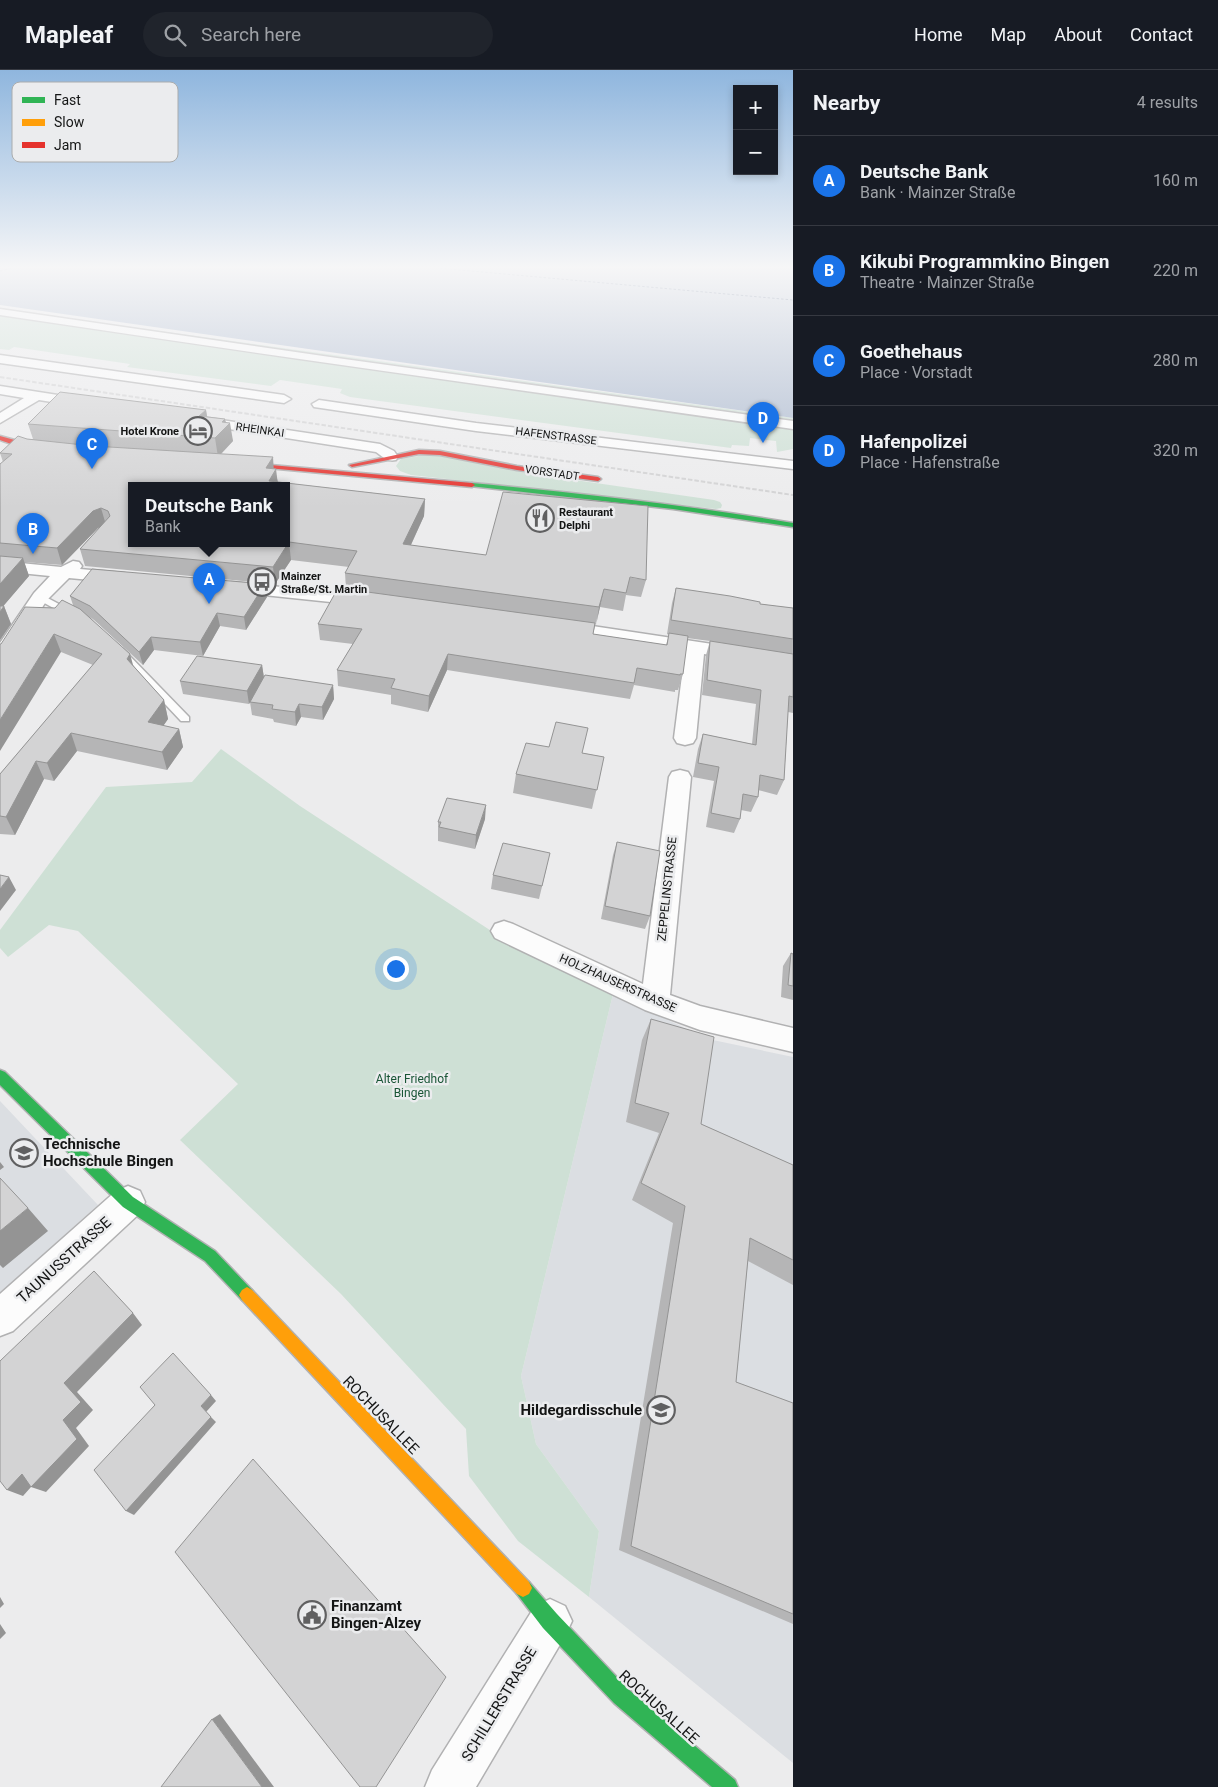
<!DOCTYPE html>
<meta charset="utf-8">
<style>
body{margin:0;font-family:Roboto,sans-serif;background:#20242c;color:#f1f3f6}
.controls{position:absolute;right:15px;top:15px;display:grid;overflow:hidden;border-radius:0px;box-shadow:0 2px 8px #0003}
.controls button{width:45px;height:45px;display:grid;place-items:center;padding:0;border:0;border-bottom:1px solid #363941;background:#171b24;color:#f1f3f6;font:25px sans-serif}
.you{position:absolute;left:395px;top:898px;width:18px;height:18px;margin:-12px;border:4px solid #fff;border-radius:50%;background:#1a73e8;box-shadow:0 0 0 8px #1a73e833}
.badge{display:grid;place-items:center;width:32px;height:32px;border-radius:50%;background:#1a73e8;color:#fff;font-size:16px;font-weight:700}
.pin{position:absolute;translate:-50% -41px;filter:drop-shadow(0 1px 2px #0008)}
.pin::after{content:'';position:absolute;top:26px;width:18px;height:15px;background:inherit;clip-path:polygon(0 0,100% 0,50% 100%)}
.popup{position:absolute;left:128px;top:412px;width:162px;height:65px;box-sizing:border-box;display:grid;place-content:center;border-radius:0px;background:#171b24;filter:drop-shadow(0 1px 4px #0005);font-size:16px;white-space:nowrap;color:#9ea1a6}
.popup b{font-size:19px;color:#f1f3f6}
.popup::after{content:'';position:absolute;left:50%;top:100%;margin-left:-10px;border:10px solid transparent;border-top-color:#171b24}
.list{margin:0;padding:0;list-style:none}
h2{display:flex;justify-content:space-between;align-items:center;height:65px;margin:0;padding:0 20px;font-size:21px}
h2 small{font-size:16px;font-weight:400;color:#9ea1a6}
.list li{display:grid;grid-template-columns:32px 1fr auto;gap:15px;align-items:center;box-sizing:border-box;height:90px;padding:0 20px;border-top:1px solid #363941}
.list b{display:block;font-size:19px;white-space:nowrap}
.list p{margin:0;font-size:16px;white-space:nowrap;color:#9ea1a6}
.list em{font-size:16px;font-style:normal;color:#9ea1a6}
.icon{flex:none;width:28px;height:28px;fill:none;stroke:currentColor;stroke-width:2;stroke-linecap:round;stroke-linejoin:round}
.map{position:relative;flex:none;width:793px;height:1717px;overflow:hidden}
header{display:flex;align-items:center;gap:30px;box-sizing:border-box;height:70px;padding:0 25px;background:#171b24;border-bottom:1px solid #363941}
header strong{font-size:24px}
nav{display:flex;gap:28px;margin-inline-start:auto;font-size:18px}
.search{width:350px;height:45px;background:#20242c;display:flex;align-items:center;gap:12px;box-sizing:border-box;padding:0 18px;border-radius:28px;color:#9ea1a6;font-size:19px}
main{display:flex}
aside{flex:1;background:#171b24}
.map>svg:first-child{display:block}
.built{fill:#dbdee2}
.green{fill:#cee0d5}
.water{fill:#aab8ce}
.lines{fill:none;stroke-linecap:round;stroke-linejoin:round}
.ferry{stroke:#223b66;stroke-width:1;stroke-dasharray:2.5 2;stroke-linecap:butt}
.lane-casing{stroke:#b1b1b2;stroke-width:3}
.street-casing{stroke:#b1b1b2;stroke-width:3}
.fast-casing{stroke:#b1b1b2;stroke-width:3}
.slow-casing{stroke:#b1b1b2;stroke-width:3}
.jam-casing{stroke:#b1b1b2;stroke-width:3}
.lane{fill:#fcfcfc;fill-rule:evenodd}
.street{fill:#fcfcfc;fill-rule:evenodd}
.fast{fill:#30b455;fill-rule:evenodd}
.slow{fill:#ff9f0a;fill-rule:evenodd}
.jam{fill:#e5322d;fill-rule:evenodd}
.rail{stroke:#d2d2d3;stroke-width:2;stroke-dasharray:4.5 2;stroke-linecap:butt}
.wall{fill:#b5b5b6}
.shaded-wall{fill:#949494}
.building{fill:#d3d3d4;stroke:#949494;fill-rule:evenodd}
.labels{text-anchor:middle;dominant-baseline:central;stroke-width:5;stroke-linejoin:round;paint-order:stroke}
.far-street-label{font-size:11px;fill:#141515;stroke:#ebecee}
.far-poi-label{font-size:11px;font-weight:bold;fill:#141515;stroke:#ebecee;text-anchor:start}
.street-label{font-size:12px;fill:#141515;stroke:#ebecee}
.park-label{font-size:12px;fill:#195536;stroke:#ebecee}
.near-poi-label{font-size:15px;font-weight:bold;fill:#141515;stroke:#ebecee;text-anchor:start}
.near-street-label{font-size:15px;fill:#141515;stroke:#ebecee}
.key{fill:#ebecee;stroke:#aaacad;stroke-width:1}
.key-label{font-size:14px;fill:#141515}
</style>
<header>
<strong>Mapleaf</strong>
<div class="search"><svg class="icon" aria-label="search" viewBox="0 0 24 24"><circle cx="10" cy="10" r="6"/><path d="M15 15l6 6"/></svg>Search here</div>
<nav><a>Home</a><a>Map</a><a>About</a><a>Contact</a></nav>
</header>
<main>
<div class="map">
<svg width="793" height="1717" viewBox="0 0 793 1717">
<rect width="100%" height="100%" fill="#ececed"/>
<path class="built" d="M613,924l95,45 85,18v706l-204,-166 10,-66 -63,-87 -15,-68z
M0,1031l98,104 -98,88z"/>
<path class="green" d="M0,239l793,109v31l-16,3 -1,-11 -26,-3 -1,8 -17,-1 -1,3 -381,-51 -10,-4 2,-4 -62,-9 -9,6 -144,-19 3,-3 -116,-17 -5,3 -9,-1z
M430,384l96,19 188,27 6,2 2,3 -1,3 -5,1 -305,-34 -11,-4 -4,-5 5,-7z
M221,679l79,57 199,130 114,58 -92,382 15,68 63,87 -10,66 -71,-56 -49,-65 -3,-47 -125,-135 -161,-154 58,-56 -160,-153 -29,-6 -41,32 -8,-9v-18l106,-143 86,-5z"/>
<path class="water" d="M0,197h793v151l-793,-113z"/>
<g class="lines">
<path class="ferry" d="M427,197l366,33
M0,201l17,-4"/>
<defs>
<path id="lane" d="M40,524l34,18 1,2 -7,2 -31,-17 -1,-2z
M120,578l3,1 66,68v4h-8l-64,-68v-4z"/>
<path id="street" d="M0,239l337,49 456,63v8c-264,-38 -529,-74 -793,-114z
M0,285l284,40 7,4 -7,4 -284,-40z
M0,316l90,14 7,4 -7,4 -51,-8 -39,23v-10l24,-15 -24,-4z
M319,330l157,23 317,38v8l-317,-38 -162,-24 -2,-3z
M195,346l185,28 14,7 4,6 -2,3c-9,2 -13,-3 -20,-8l-186,-29 -2,-3 2,-3z
M0,491l61,6 12,-6 6,1 3,4 -2,3 43,4 6,1 3,4 -3,4 -6,1 -54,-5 -22,22 -40,61 -7,2v-20l34,-50 16,-17 -50,-5z
M231,512l138,14 6,1 3,4 -3,4 -6,1 -144,-15 -3,-4 3,-4z
M559,551l234,35v12l-89,-14 -8,84 -3,5 -8,2 -8,-2 -3,-5 11,-86 -133,-21 -2,-4 2,-4z
M680,700l8,2 3,5 -21,218 30,11 93,22v24l-93,-22 -55,-20 -150,-72 -4,-7 4,-7 9,-3 9,3 130,60 26,-207 3,-5z
M128,1116l12,5 5,11 -5,11 -127,118 -13,5v-42l116,-103z
M550,1529l15,7 7,15 -7,15 -89,151h-51l7,-17 103,-164z"/>
<path id="fast" d="M472,413c107,10 215,22 321,40v4l-120,-18 -203,-23 -1,-1z
M0,1000l5,2 128,125 82,54 37,39 3,5 -3,5 -5,3 -5,-3 -37,-39 -82,-54 -123,-122z
M523,1509l6,3 28,32 71,75 107,91 3,7h-26l-98,-84 -71,-75 -26,-34 -3,-6 3,-6z"/>
<path id="slow" d="M247,1217l5,3 277,292 3,6 -3,6 -6,3 -6,-3 -275,-294 -3,-5 3,-5z"/>
<path id="jam" d="M0,366l51,14c-11,6 -39,-6 -51,-10z
M419,380l21,1 77,15 81,11 3,2 -3,2 -81,-11 -77,-15 -21,-1 -67,13 -3,-2z
M236,392l236,21 3,2 -3,2 -238,-22v-2z"/>
</defs>
<use href="#lane" class="lane-casing"/>
<use href="#street" class="street-casing"/>
<use href="#fast" class="fast-casing"/>
<use href="#slow" class="slow-casing"/>
<use href="#jam" class="jam-casing"/>
<use href="#lane" class="lane"/>
<use href="#street" class="street"/>
<use href="#fast" class="fast"/>
<use href="#slow" class="slow"/>
<use href="#jam" class="jam"/>
<path class="rail" d="M0,307l793,118"/>
</g>
<path class="wall" d="M206,340l1,7 18,2 8,22 -12,13 53,15 4,13 147,17 -1,17 -13,29 235,35 -5,17 -15,-2 -3,16 -23,-4 -7,27 73,11 3,-10 -2,-1 5,-31 4,-15 84,16 33,4v105l-5,-1 -4,68 -7,15 -19,-5v7l-7,15 -10,-2 -1,9 -6,14 -28,-6 8,-46 -21,-4 5,-28 5,-15 49,10 4,-40 -54,-9 4,-40 4,-14 -23,-3 -4,36 -5,16h-3v2l-41,-7 -4,14 -183,-29 -19,42 -37,-8v-9l-53,-9 -1,-16 16,-26 -33,-4 -2,-16 28,-35 -1,-16 4,-6 -58,-7 -16,24 -190,-18 -5,-17 20,-22 -2,1 -36,37 -38,-3 5,14 -26,30h1l7,18 -11,16v-176l3,-2 -3,-9 27,-14h6l-5,-15z
M265,514l2,13 -21,33 -26,-4 -17,30 -49,-6 -11,15 -49,-45 -4,-3 74,83 4,19 -5,7 16,3 4,18 -16,23 -90,-19 -23,30 -10,-2 -29,56 -15,-1v-60l93,-109 -32,-13 -60,-8 54,-36 18,-3 -3,-9z
M262,595l2,13 69,7 1,14 -11,21 -22,-3 -5,9 -22,-4 -1,-3 -21,-4 -2,-13 -1,2 -66,-10 -3,-13z
M583,683l21,4 -12,52 -79,-16 3,-19z
M485,749l-10,30 -37,-8v-19z
M617,772l33,74 -5,13 -44,-10 12,-64z
M547,796l-8,33 -48,-10 2,-14z
M791,883l2,1v46l-12,-3 2,-31z
M651,949l50,105 92,41v120l-45,-24 -12,121 57,21v221l-174,-74 54,-327 -41,-23 27,-67 -33,-11 16,-82z"/>
<path class="shaded-wall" d="M206,340l3,18 -10,-12z
M225,349l1,8 4,-4 3,18 -15,16 -3,-19 7,-16z
M273,387l1,16 2,-4 2,16h-9l-3,-17z
M425,429l-1,17 -21,46v-18z
M101,438l5,17 -8,3 -36,37 -5,-17 36,-37z
M289,472l2,18 -16,24 -2,-17z
M23,488l6,18 -29,34v-26z
M265,514l2,13 -21,33 -2,-13z
M604,519l-8,36 3,-18z
M4,536l7,18 -11,16v-28z
M217,543l3,13 -17,30 -3,-14z
M54,564l7,18 -61,99v-31z
M151,567l3,13 -11,15 -4,-13z
M130,584l5,18 -8,-13z
M448,584l-1,16 -19,42 1,-16z
M262,595l2,13 -15,26 -2,-13z
M333,615l1,14 -11,21 -1,-13z
M164,630l4,19 -15,22 -5,-19z
M299,634l2,13 -5,9 -1,-14z
M179,659l4,18 -16,23 -5,-18z
M71,663l6,18 -23,30 -7,-18z
M36,691l8,18 -29,56 -9,-18z
M486,735l-1,14 -10,30 1,-14z
M9,807l7,13 -16,21v-22z
M0,1092l4,5 -4,3z
M28,1138l20,23 -45,37 -3,-3v-34z
M133,1243l9,12 -65,67 16,18 -17,18 13,18 -43,46 -15,-5 -8,9 -16,-6 56,-70 1,-37z
M211,1325l5,6 -10,11 10,10 -82,93 -8,-4 75,-105z
M0,1527l4,7 -4,4z
M0,1554l6,9 -6,6z
M220,1644l54,73h-12l-50,-68z"/>
<path class="building" d="M60,322l146,18 -7,6 26,3 -3,3 8,1 -15,15 -187,-14z
M18,366l9,3 66,7 180,11 -7,11 10,1 -7,12 156,18 -22,45 83,11 17,-63 145,14 -2,74 -16,-3 -4,16 -22,-4 -5,18 -254,-34 12,-22 -68,-9 -16,25 -193,-18 30,-33 -2,-5 -7,-3 -8,3 -36,37 -57,-5v-79l12,-10 -12,-1zM132,415h154v58h-154z
M0,486l23,2 -23,26z
M92,499l173,15 -21,33 -27,-4 -17,29 -49,-5 -12,15 -49,-46 -20,-10z
M338,518l257,35 -2,11 74,11 2,-12 19,3 -5,38h-3v1l-43,-7 -3,15 -186,-29 -19,42 -38,-8 4,-9 -58,-9 25,-41 -44,-5z
M676,518l54,8 30,6v2l33,4v31l-122,-19z
M62,530l18,9 50,45 -3,5 37,41 -16,22 31,7 -17,23 -91,-19 -24,30 -11,-2 -30,56 -6,-1v-42l102,-120 -48,-20 -54,86v-76h1l24,-37 30,1z
M0,536h4l-4,6z
M710,571l83,13v43l-4,-1 -5,84 -24,-5 -2,22 -15,-3 -3,25 -29,-6 8,-46 -21,-4 5,-29 53,11 5,-55 -54,-10z
M197,586l65,9 -15,26 -67,-10z
M265,605l68,10 -11,22 -23,-3 -4,8 -23,-3 1,-4 -23,-3z
M556,652l32,6 -6,25 22,4 -7,33 -81,-16 10,-31 23,4z
M447,728l39,7 -10,30 -37,-8 2,-5h-3z
M617,772l43,9 -10,65 -45,-10z
M503,773l47,10 -8,33 -49,-11z
M0,805l9,2 -9,12z
M791,883l2,1v32l-5,-1z
M651,949l63,18 -13,87 92,41v95l-43,-22 -14,144 57,21v211l-162,-68 54,-340 -44,-23 28,-70 -34,-10z
M0,1108l28,30 -28,23z
M94,1201l39,42 -69,70 17,19 -18,18 14,19 -46,48 -9,-13 -15,16 -7,-9v-120z
M173,1283l38,42 -10,11 10,11 -85,94 -32,-41 61,-65 -15,-18z
M253,1389l193,218 -70,110h-16l-185,-235z
M212,1649l50,68h-101z"/>
<linearGradient id="sky" x2="0" y2="1"><stop stop-color="#8fb6de"/><stop offset="0.45" stop-color="#f6f6f7"/><stop offset="1" stop-color="#f6f6f7" stop-opacity="0"/></linearGradient>
<rect width="793" height="438" fill="url(#sky)"/>
<defs>
<symbol id="hotel-ring" viewBox="-11 -11 22 22"><circle r="9.5" fill="#ebecee" stroke="#606061" stroke-width="1.5"/><path d="M-6-4.5h1.5V1H6V5H4.5V3h-9V5H-6ZM-4 0a1.8 1.8 0 1 1 3.6 0ZM.5 0V-2.5h3Q6-2.5 6 0Z" fill="#606061"/></symbol>
<symbol id="restaurant-ring" viewBox="-11 -11 22 22"><circle r="9.5" fill="#ebecee" stroke="#606061" stroke-width="1.5"/><path d="M-5-6h1v4h1v-4h1v4h1v-4h1v5L-1.5 .5V6h-2V.5L-5-1ZM5-6V6H3V1.5H1.5Q1.5-4 5-6Z" fill="#606061"/></symbol>
<symbol id="bus-ring" viewBox="-11 -11 22 22"><circle r="9.5" fill="#ebecee" stroke="#606061" stroke-width="1.5"/><path d="M-5-6H5V4H4V6H2V4H-2V6H-4V4H-5ZM-3.5-4V0h7V-4ZM-3.5 1.2v1.5H-2V1.2ZM2 1.2v1.5H3.5V1.2Z" fill="#606061"/></symbol>
<symbol id="university-ring" viewBox="-11 -11 22 22"><circle r="9.5" fill="#ebecee" stroke="#606061" stroke-width="1.5"/><path d="M0-5L7-2L0 1L-7-2ZM-4 1L0 2.5L4 1V4Q0 6-4 4Z" fill="#606061"/></symbol>
<symbol id="school-ring" viewBox="-11 -11 22 22"><circle r="9.5" fill="#ebecee" stroke="#606061" stroke-width="1.5"/><path d="M0-5L7-2L0 1L-7-2ZM-4 1L0 2.5L4 1V4Q0 6-4 4Z" fill="#606061"/></symbol>
<symbol id="civic-ring" viewBox="-11 -11 22 22"><circle r="9.5" fill="#ebecee" stroke="#606061" stroke-width="1.5"/><path d="M-.6-6.5H3V-4.5H.6V-3L4-1V1h2V6H-6V1h2V-1L-.6-3ZM-1.2 2.5V6h2.4V2.5Z" fill="#606061"/></symbol>
</defs>
<g fill-rule="evenodd">
<use href="#hotel-ring" x="182" y="345" width="32" height="32"/>
<use href="#restaurant-ring" x="524" y="432" width="32" height="32"/>
<use href="#bus-ring" x="246" y="496" width="32" height="32"/>
<use href="#university-ring" x="8" y="1067" width="32" height="32"/>
<use href="#school-ring" x="645" y="1324" width="32" height="32"/>
<use href="#civic-ring" x="296" y="1529" width="32" height="32"/>
</g>
<g class="labels">
<g class="far-street-label">
<text transform="translate(260 360) rotate(8)">RHEINKAI</text>
<text transform="translate(556 366) rotate(7)">HAFENSTRASSE</text>
<text transform="translate(552 403) rotate(8)">VORSTADT</text>
</g>
<g class="far-poi-label">
<text x="179" y="361" text-anchor="end">Hotel Krone</text>
<text x="559" y="442">Restaurant<tspan x="559" dy="13">Delphi</tspan></text>
<text x="281" y="506">Mainzer<tspan x="281" dy="13">Straße/St. Martin</tspan></text>
</g>
<g class="street-label">
<text transform="translate(667 819) rotate(-84)">ZEPPELINSTRASSE</text>
<text transform="translate(618 913) rotate(24)">HOLZHAUSERSTRASSE</text>
</g>
<g class="park-label">
<text x="412" y="1009">Alter Friedhof<tspan x="412" dy="14">Bingen</tspan></text>
</g>
<g class="near-poi-label">
<text x="43" y="1074">Technische<tspan x="43" dy="17">Hochschule Bingen</tspan></text>
<text x="642" y="1340" text-anchor="end">Hildegardisschule</text>
<text x="331" y="1536">Finanzamt<tspan x="331" dy="17">Bingen-Alzey</tspan></text>
</g>
<g class="near-street-label">
<text transform="translate(64 1190) rotate(-42)">TAUNUSSTRASSE</text>
<text transform="translate(381 1345) rotate(46)">ROCHUSALLEE</text>
<text transform="translate(499 1634) rotate(-59)">SCHILLERSTRASSE</text>
<text transform="translate(659 1637) rotate(42)">ROCHUSALLEE</text>
</g>
</g>
<rect x="12" y="12" width="166" height="80" rx="8" class="key"/>
<rect x="22" y="27" width="23" height="6" fill="#30b455"/>
<rect x="22" y="49" width="23" height="7" fill="#ff9f0a"/>
<rect x="22" y="72" width="23" height="6" fill="#e5322d"/>
<g class="key-label">
<text x="54" y="35">Fast</text>
<text x="54" y="57">Slow</text>
<text x="54" y="80">Jam</text>
</g>
</svg>
<div class="controls">
<button>+</button>
<button>−</button>
</div>
<div class="you"></div>
<div class="pin badge" style="left:209px;top:534px">A</div>
<div class="popup"><b>Deutsche Bank</b>Bank</div>
<div class="pin badge" style="left:33px;top:484px">B</div>
<div class="pin badge" style="left:92px;top:399px">C</div>
<div class="pin badge" style="left:763px;top:373px">D</div>
</div>
<aside>
<h2>Nearby<small>4 results</small></h2>
<ul class="list">
<li><span class="badge">A</span><div><b>Deutsche Bank</b><p>Bank · Mainzer Straße</p></div><em>160 m</em></li>
<li><span class="badge">B</span><div><b>Kikubi Programmkino Bingen</b><p>Theatre · Mainzer Straße</p></div><em>220 m</em></li>
<li><span class="badge">C</span><div><b>Goethehaus</b><p>Place · Vorstadt</p></div><em>280 m</em></li>
<li><span class="badge">D</span><div><b>Hafenpolizei</b><p>Place · Hafenstraße</p></div><em>320 m</em></li>
</ul>
</aside>
</main>
